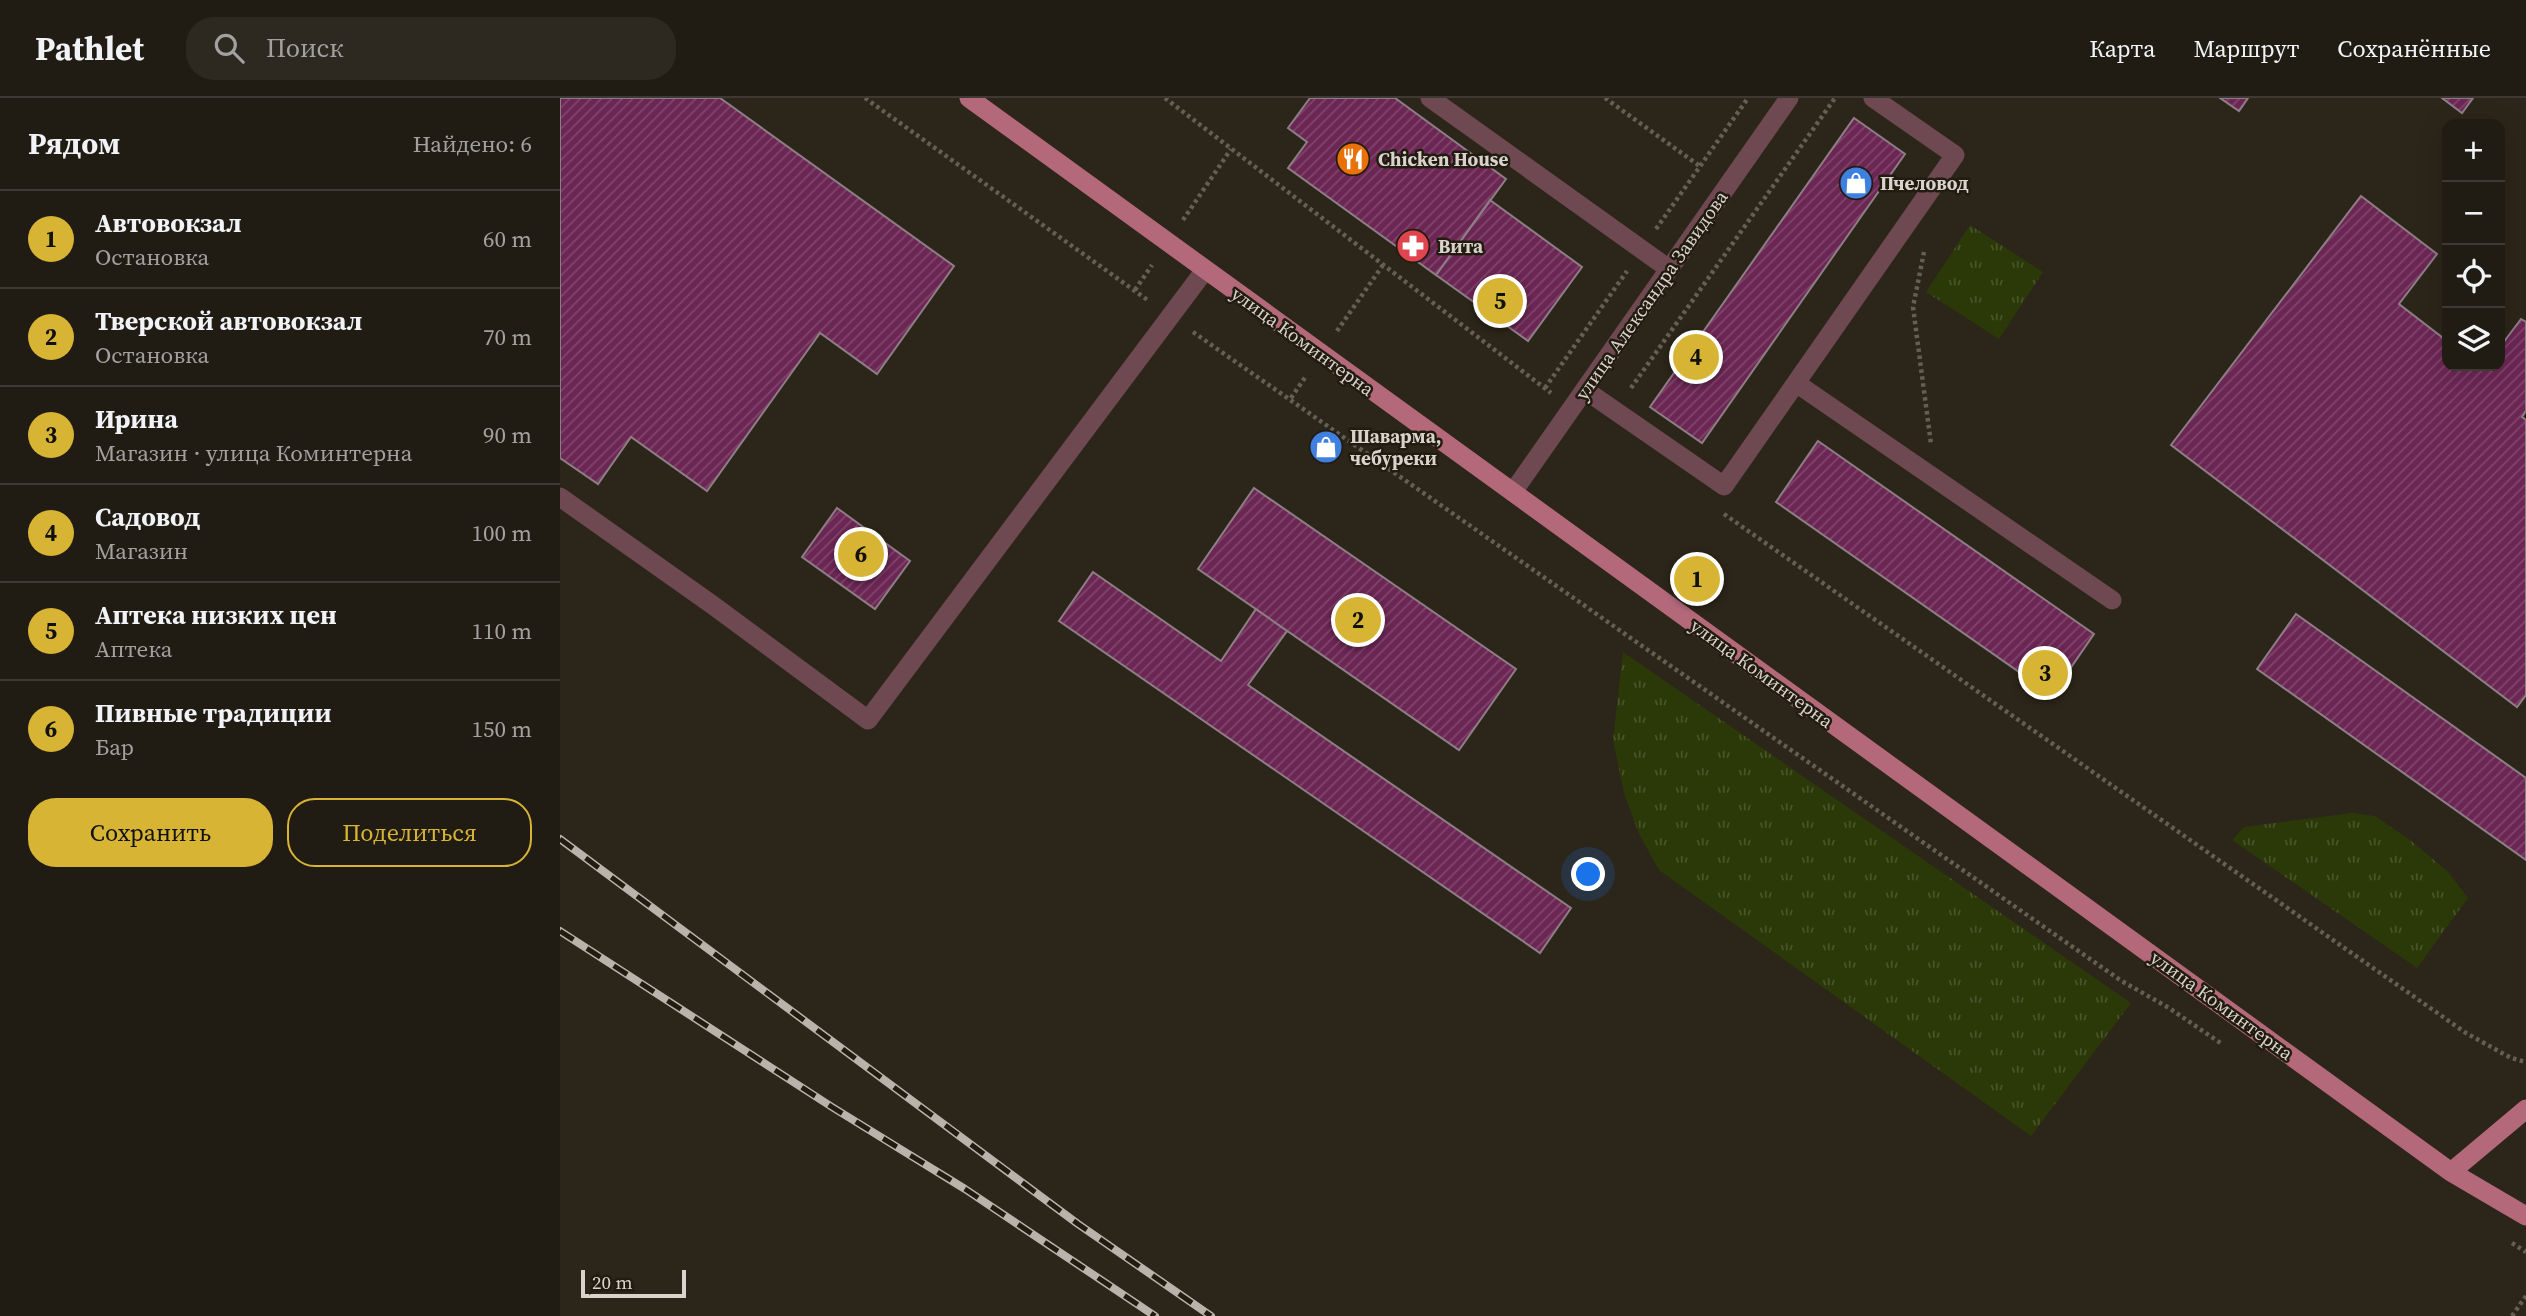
<!DOCTYPE html>
<html lang="ru">
<meta charset="utf-8">
<style>
body{margin:0;font-family:"Source Serif 4",serif;background:#2d2921;color:#f1f3f6}
.controls{position:absolute;right:21px;top:21px;display:grid;overflow:hidden;border-radius:14px;box-shadow:0 7px 28px #0002}
.controls button{width:63px;height:63px;display:grid;place-items:center;padding:0;border:0;border-bottom:2px solid #3e3a33;background:#211c13;color:#f1f3f6;font:35px sans-serif}
.scale{position:absolute;left:21px;bottom:18px;width:105px;box-sizing:border-box;padding-left:7px;border:4px solid #d8d3cc;border-top:0;font-size:19px;line-height:24px;white-space:nowrap;color:#d8d3cc;-webkit-text-stroke:5px #221b10;paint-order:stroke}
.you{position:absolute;left:1029px;top:777px;width:24px;height:24px;margin:-18px;border:5px solid #fff;border-radius:50%;background:#1a73e8;box-shadow:0 0 0 10px #1a73e833}
.badge{display:grid;place-items:center;width:46px;height:46px;border-radius:50%;background:#d7b434;color:#111;font-size:23px;font-weight:700}
.pin{position:absolute;translate:-50% -50%;border:4px solid #fff;box-shadow:0 2px 7px #0006}
.list{margin:0;padding:0;list-style:none}
h2{display:flex;justify-content:space-between;align-items:center;height:91px;margin:0;padding:0 28px;font-size:30px}
h2 small{font-size:23px;font-weight:400;color:#a2a1a0}
.list li{display:grid;grid-template-columns:46px 1fr auto;gap:21px;align-items:center;box-sizing:border-box;height:98px;padding:0 28px;border-top:2px solid #3e3a33}
.list b{display:block;font-size:26px;white-space:nowrap}
.list p{margin:0;font-size:23px;white-space:nowrap;color:#a2a1a0}
.list em{font-size:23px;font-style:normal;color:#a2a1a0}
.actions{display:flex;gap:14px;padding:21px 28px}
.actions a{flex:1;padding:16px 0;border:2px solid #d7b434;border-radius:28px;text-align:center;font-size:24px;color:#d7b434}
.actions .main{background:#d7b434;color:#111}
.icon{flex:none;width:38px;height:38px;fill:none;stroke:currentColor;stroke-width:2;stroke-linecap:round;stroke-linejoin:round}
.map{position:relative;flex:none;width:1966px;height:1218px;overflow:hidden}
header{display:flex;align-items:center;gap:42px;box-sizing:border-box;height:98px;padding:0 35px;background:#211c13;border-bottom:2px solid #3e3a33}
header strong{font-size:33px}
nav{display:flex;gap:38px;margin-inline-start:auto;font-size:24px}
.search{width:490px;height:63px;background:#2d2921;display:flex;align-items:center;gap:18px;box-sizing:border-box;padding:0 24px;border-radius:28px;color:#a2a1a0;font-size:26px}
main{display:flex}
aside{flex:1;background:#211c13}
.map>svg:first-child{display:block}
.grass{fill:url(#grass-tufts)}
.building{fill:url(#building-hatch);stroke:#8d7e86;stroke-width:2}
.lines{fill:none;stroke-linecap:round;stroke-linejoin:round}
.path{stroke:#655e54;stroke-width:4.5;stroke-dasharray:3.5 3.5;stroke-linecap:butt}
.service{stroke:#6e4951;stroke-width:19}
.tertiary{stroke:#6e4951;stroke-width:19}
.primary{stroke:#b4697b;stroke-width:19}
.rail-casing{stroke:#b8b3ab;stroke-width:8}
.rail{stroke:#221b10;stroke-width:5;stroke-dasharray:16;stroke-linecap:butt}
.labels{text-anchor:middle;dominant-baseline:central;stroke-width:5;stroke-linejoin:round;paint-order:stroke}
.poi-label{font-size:19px;font-weight:bold;fill:#d8d3cc;stroke:#221b10;text-anchor:start}
.street-label{font-size:19px;fill:#d8d3cc;stroke:#221b10}
</style>
<header>
<strong>Pathlet</strong>
<div class="search"><svg class="icon" aria-label="search" viewBox="0 0 24 24"><circle cx="10" cy="10" r="6"/><path d="M15 15l6 6"/></svg>Поиск</div>
<nav><a>Карта</a><a>Маршрут</a><a>Сохранённые</a></nav>
</header>
<main>
<aside>
<h2>Рядом<small>Найдено: 6</small></h2>
<ul class="list">
<li><span class="badge">1</span><div><b>Автовокзал</b><p>Остановка</p></div><em>60 m</em></li>
<li><span class="badge">2</span><div><b>Тверской автовокзал</b><p>Остановка</p></div><em>70 m</em></li>
<li><span class="badge">3</span><div><b>Ирина</b><p>Магазин · улица Коминтерна</p></div><em>90 m</em></li>
<li><span class="badge">4</span><div><b>Садовод</b><p>Магазин</p></div><em>100 m</em></li>
<li><span class="badge">5</span><div><b>Аптека низких цен</b><p>Аптека</p></div><em>110 m</em></li>
<li><span class="badge">6</span><div><b>Пивные традиции</b><p>Бар</p></div><em>150 m</em></li>
</ul>
<div class="actions"><a class="main">Сохранить</a><a>Поделиться</a></div>
</aside>
<div class="map">
<svg width="1966" height="1218" viewBox="0 0 1966 1218">
<defs>
<pattern id="grass-tufts" width="24" height="20" patternUnits="userSpaceOnUse" patternTransform="scale(1.75)"><rect width="24" height="20" fill="#2b3808"/><path d="M3 7l-1-3M5 7V3M7 7l1-3M15 17l-1-3M17 17v-4M19 17l1-3" fill="none" stroke="#49542b"/></pattern>
<pattern id="building-hatch" width="6" height="6" patternUnits="userSpaceOnUse" patternTransform="scale(1.75)"><rect width="6" height="6" fill="#6c2654"/><path d="M-1 1l2-2M0 6l6-6M5 7l2-2" fill="none" stroke="#80456b"/></pattern>
</defs>
<rect width="100%" height="100%" fill="#2c2519"/>
<path class="grass" d="M1410,127l73,47 -44,67 -73,-47z
M1063,554l508,351 -100,133 -372,-266 -20,-36 -15,-41 -11,-53z
M1792,715l23,3 35,24 38,32 20,26 -51,70 -185,-128 12,-13z"/>
<path class="building" d="M0,0h160l234,168 -77,108 -57,-41 -113,158 -76,-54 -33,47 -38,-26z
M750,0h85l111,81 -70,96 -148,-107 19,-26 -19,-14z
M1660,0h28l-9,13z
M1882,0h31l-11,15z
M1294,20l51,36 -203,289 -52,-36z
M1801,98l76,58 -38,50 48,37v25h34l2,2 2,-2h15v-19l21,-28 5,3v89l-4,6 4,3v275l-9,12 -346,-262z
M930,102l92,67 -54,74 -92,-66z
M1258,343l276,193 -42,61 -276,-193z
M694,390l262,181 -57,81 -261,-181z
M277,410l73,53 -35,48 -73,-52z
M533,474l128,89 35,-52 31,22 -39,54 323,223 -31,45 -481,-332z
M1736,516l230,164v82l-269,-191z"/>
<g class="lines">
<path class="path" d="M305,0l284,203
M605,0l386,295
M1045,0l96,69
M623,122l48,-71
M1096,131l92,-131
M1364,154l-11,55 18,137
M575,192l17,-25
M777,233l46,-66
M633,234l927,648 49,28 53,36
M985,290l82,-117
M1071,290l204,-290
M731,300l15,-22
M1164,416l742,519 45,25 15,4
M1952,1145l14,9
M1952,1218l14,-20"/>
<path class="service" d="M870,0l239,171
M1236,285l316,217
M1025,292l139,96 231,-331 -82,-57
M0,399l154,109 154,114 337,-450"/>
<path class="tertiary" d="M953,394l276,-394"/>
<path class="primary" d="M409,0l1482,1074 75,44
M1891,1074l75,-63"/>
<defs>
<path id="rail" d="M0,741l518,385 133,92
M0,833l272,176 133,82 190,127"/>
</defs>
<use href="#rail" class="rail-casing"/>
<use href="#rail" class="rail"/>
</g>
<defs>
<symbol id="restaurant-disc" viewBox="-11 -11 22 22"><circle r="9.5" fill="#e8710a" stroke="#221b10"/><path d="M-5-6h1v4h1v-4h1v4h1v-4h1v5L-1.5 .5V6h-2V.5L-5-1ZM5-6V6H3V1.5H1.5Q1.5-4 5-6Z" fill="#fff"/></symbol>
<symbol id="shop-disc" viewBox="-11 -11 22 22"><circle r="9.5" fill="#3f7fe0" stroke="#221b10"/><path d="M-5-2.5h2.3a2.7 3.5 0 0 1 5.4 0H5L5.5 6h-11ZM-1.5-2.5h3a1.5 2.3 0 0 0-3 0Z" fill="#fff"/></symbol>
<symbol id="pharmacy-disc" viewBox="-11 -11 22 22"><circle r="9.5" fill="#e0444e" stroke="#221b10"/><path d="M-2-6h4v4h4v4h-4v4h-4v-4h-4v-4h4Z" fill="#fff"/></symbol>
</defs>
<g fill-rule="evenodd">
<use href="#restaurant-disc" x="774" y="42" width="38" height="38"/>
<use href="#shop-disc" x="1277" y="66" width="38" height="38"/>
<use href="#pharmacy-disc" x="834" y="129" width="38" height="38"/>
<use href="#shop-disc" x="747" y="330" width="38" height="38"/>
</g>
<g class="labels">
<g class="poi-label">
<text x="818" y="61">Chicken House</text>
<text x="1320" y="85">Пчеловод</text>
<text x="878" y="148">Вита</text>
<text x="790" y="338">Шаварма,<tspan x="790" dy="22">чебуреки</tspan></text>
</g>
<g class="street-label">
<text transform="translate(1091 197) rotate(-55)">улица Александра Завидова</text>
<text transform="translate(743 243) rotate(36)">улица Коминтерна</text>
<text transform="translate(1202 575) rotate(36)">улица Коминтерна</text>
<text transform="translate(1662 907) rotate(36)">улица Коминтерна</text>
</g>
</g>
</svg>
<div class="controls">
<button>+</button>
<button>−</button>
<button><svg class="icon" aria-label="locate" viewBox="0 0 24 24"><circle cx="12" cy="12" r="6"/><path d="M12 2v4M12 18v4M2 12h4M18 12h4"/></svg></button>
<button><svg class="icon" aria-label="layers" viewBox="0 0 24 24"><path d="M12 4l9 5-9 5-9-5zM3 14l9 5 9-5"/></svg></button>
</div>
<div class="scale">20 m</div>
<div class="you"></div>
<div class="pin badge" style="left:1137px;top:481px">1</div>
<div class="pin badge" style="left:798px;top:522px">2</div>
<div class="pin badge" style="left:1485px;top:575px">3</div>
<div class="pin badge" style="left:1136px;top:259px">4</div>
<div class="pin badge" style="left:940px;top:203px">5</div>
<div class="pin badge" style="left:301px;top:456px">6</div>
</div>
</main>
